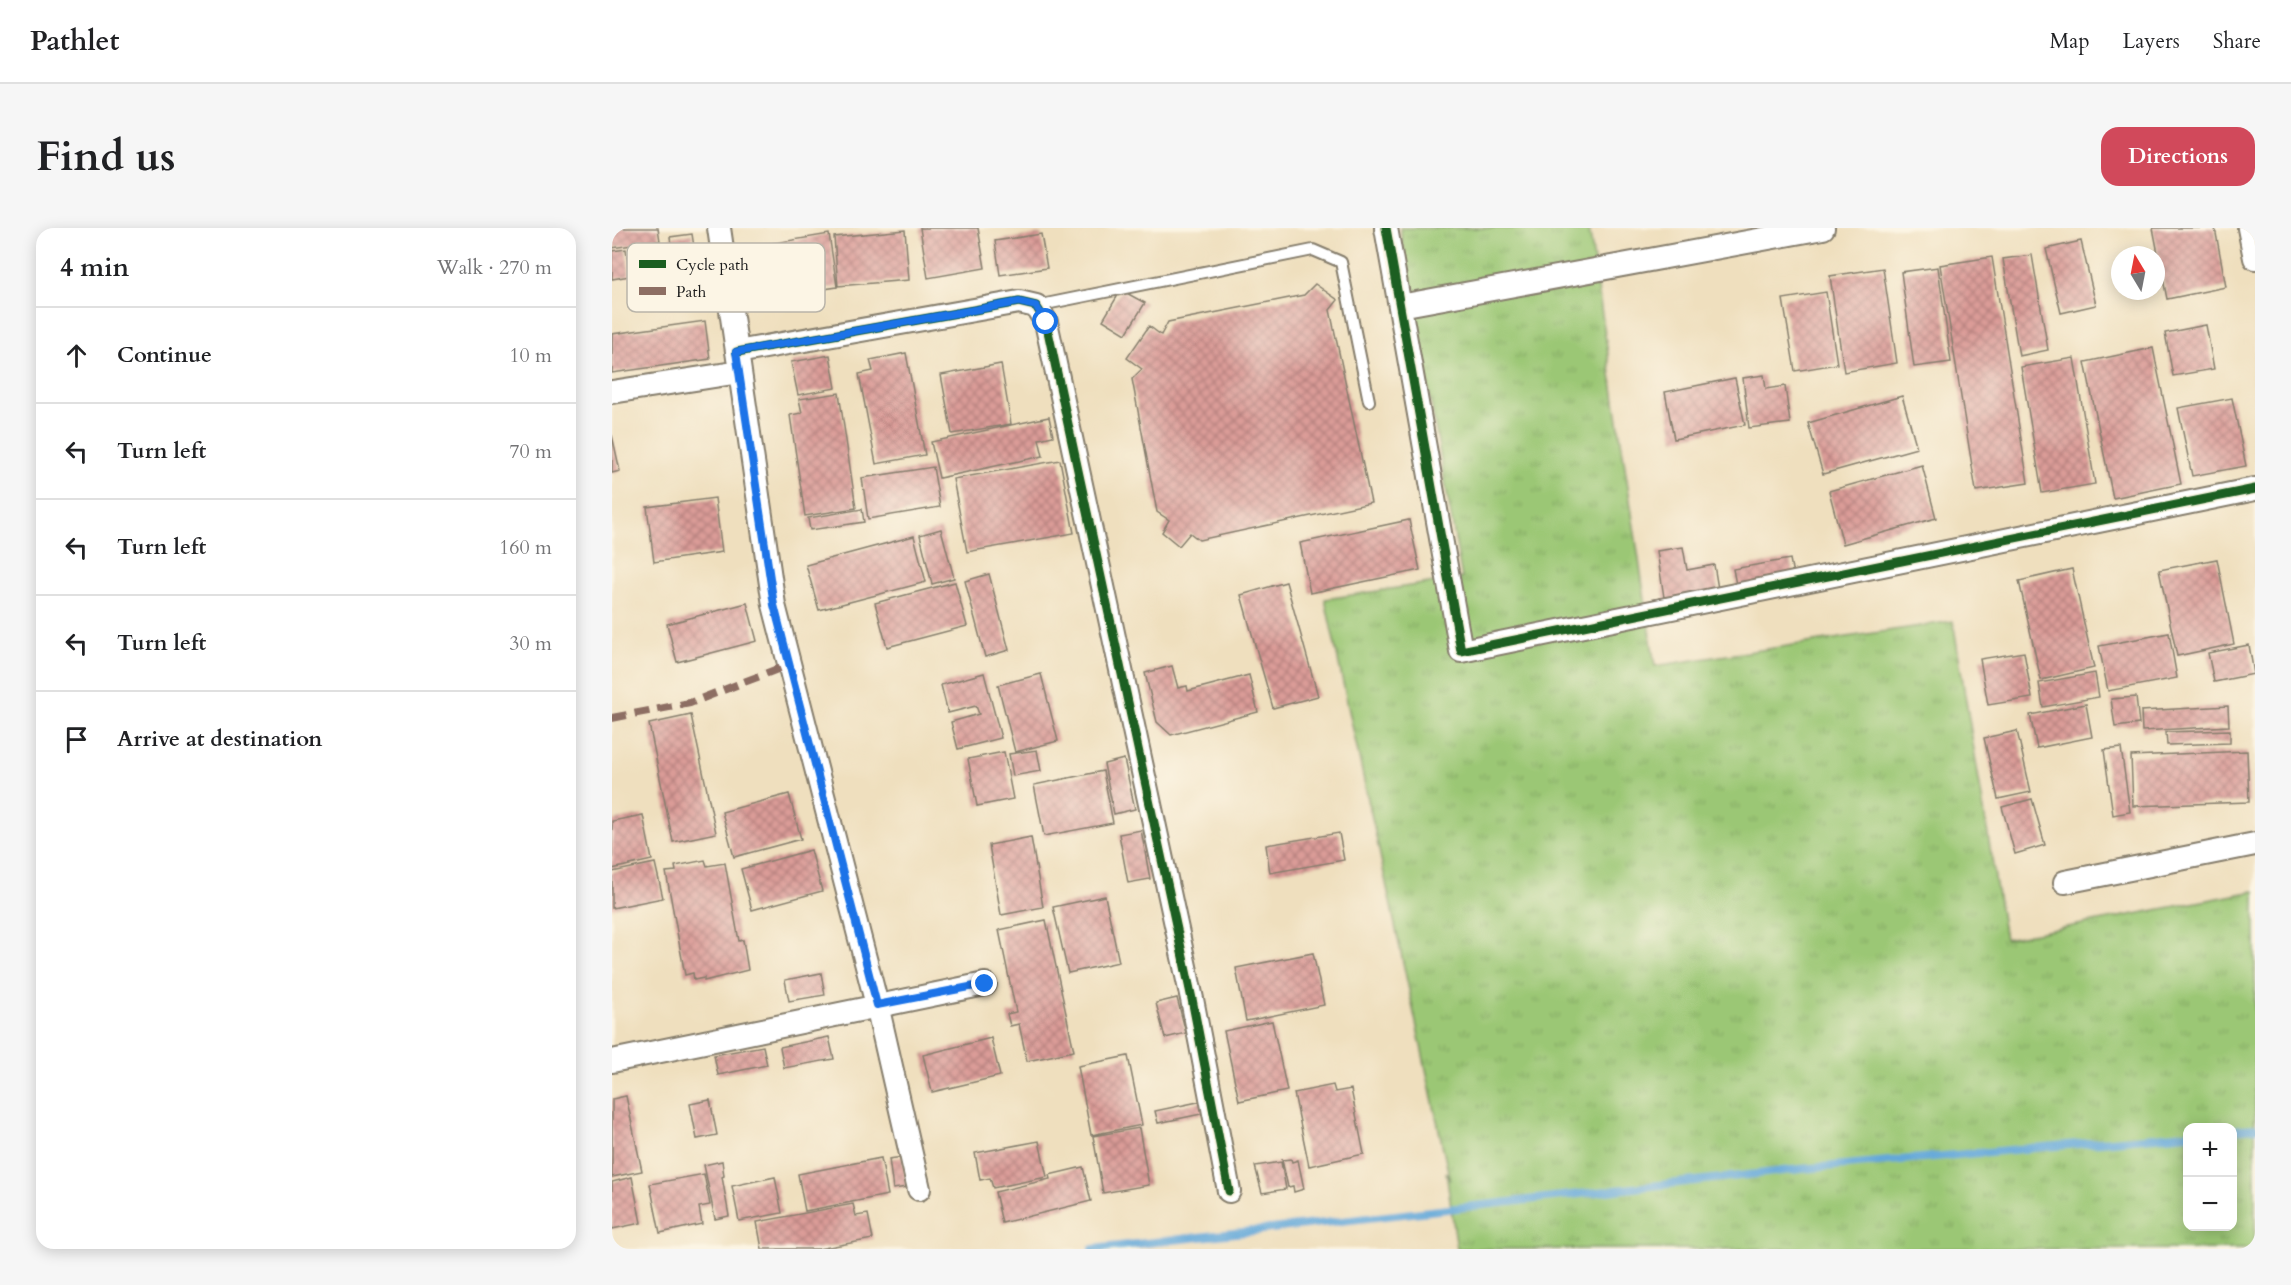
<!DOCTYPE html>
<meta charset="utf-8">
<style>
body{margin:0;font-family:Cardo,serif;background:#f6f6f6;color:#202124}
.controls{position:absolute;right:18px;bottom:18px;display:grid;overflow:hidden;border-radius:12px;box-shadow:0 3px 15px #0003}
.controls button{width:54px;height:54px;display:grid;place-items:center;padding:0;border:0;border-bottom:2px solid #e0e0e0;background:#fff;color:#202124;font:30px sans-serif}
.compass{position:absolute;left:1499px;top:18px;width:54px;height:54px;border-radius:50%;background:#fff;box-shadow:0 3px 15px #0003;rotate:350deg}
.stop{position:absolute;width:18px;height:18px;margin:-14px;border:4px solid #1a73e8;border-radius:50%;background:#fff}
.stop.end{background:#1a73e8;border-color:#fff;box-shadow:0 2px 6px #0008}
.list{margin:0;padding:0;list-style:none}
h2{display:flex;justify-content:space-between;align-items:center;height:78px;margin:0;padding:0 24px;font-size:26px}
h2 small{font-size:20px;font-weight:400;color:#757577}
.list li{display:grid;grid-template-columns:39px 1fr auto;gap:18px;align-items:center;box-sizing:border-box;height:96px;padding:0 24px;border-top:2px solid #e0e0e0}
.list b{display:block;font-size:22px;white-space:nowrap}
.list em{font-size:20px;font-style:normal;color:#757577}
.icon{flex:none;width:33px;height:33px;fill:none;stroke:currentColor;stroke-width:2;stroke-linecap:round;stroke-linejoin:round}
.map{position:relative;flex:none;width:1643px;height:1021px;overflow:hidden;border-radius:18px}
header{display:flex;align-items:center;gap:36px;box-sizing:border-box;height:84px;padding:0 30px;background:#fff;border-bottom:2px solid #e0e0e0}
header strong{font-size:28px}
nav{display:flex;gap:33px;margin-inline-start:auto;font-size:21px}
.intro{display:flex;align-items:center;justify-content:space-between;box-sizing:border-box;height:144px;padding:0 36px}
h1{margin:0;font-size:42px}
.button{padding:15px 27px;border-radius:18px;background:#d1495b;color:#fff;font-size:21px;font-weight:700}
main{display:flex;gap:36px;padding:0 36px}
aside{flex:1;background:#fff;border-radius:18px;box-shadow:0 3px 15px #0003}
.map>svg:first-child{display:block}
.grass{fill:url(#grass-tufts);stroke:#5c7248;stroke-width:1.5;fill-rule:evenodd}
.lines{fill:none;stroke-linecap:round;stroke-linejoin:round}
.stream{stroke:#63a8d9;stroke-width:8}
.building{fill:url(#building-cross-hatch)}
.service-casing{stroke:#867e6d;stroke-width:14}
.minor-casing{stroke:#867e6d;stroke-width:26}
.service{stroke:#fff;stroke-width:10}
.minor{stroke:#fff;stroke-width:22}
.quiet{stroke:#8d6e63;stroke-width:8;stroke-dasharray:15 8;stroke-linecap:butt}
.cycleway-casing{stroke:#fcf5e5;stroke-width:13}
.cycleway{stroke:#1b5e20;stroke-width:9}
.route{stroke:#1a73e8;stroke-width:8}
.key{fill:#fcf5e5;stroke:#b9b4a9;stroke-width:1.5}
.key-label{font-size:16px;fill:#1c1c1c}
</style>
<header>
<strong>Pathlet</strong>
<nav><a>Map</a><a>Layers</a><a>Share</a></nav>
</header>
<div class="intro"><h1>Find us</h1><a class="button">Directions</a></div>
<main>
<aside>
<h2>4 min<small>Walk · 270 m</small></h2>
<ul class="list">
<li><svg class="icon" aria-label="ahead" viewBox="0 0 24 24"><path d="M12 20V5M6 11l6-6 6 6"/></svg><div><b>Continue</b></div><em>10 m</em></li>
<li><svg class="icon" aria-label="left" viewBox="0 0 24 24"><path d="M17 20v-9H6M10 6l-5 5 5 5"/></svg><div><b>Turn left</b></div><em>70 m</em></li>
<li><svg class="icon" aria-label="left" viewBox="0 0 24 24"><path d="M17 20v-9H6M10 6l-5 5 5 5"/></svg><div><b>Turn left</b></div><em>160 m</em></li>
<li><svg class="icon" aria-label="left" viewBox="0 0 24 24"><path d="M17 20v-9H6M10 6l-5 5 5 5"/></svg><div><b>Turn left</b></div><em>30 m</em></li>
<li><svg class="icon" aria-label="arrive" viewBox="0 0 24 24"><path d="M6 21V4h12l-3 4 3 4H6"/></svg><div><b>Arrive at destination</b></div></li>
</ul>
</aside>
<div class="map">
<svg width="1643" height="1021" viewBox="0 0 1643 1021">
<defs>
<pattern id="grass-tufts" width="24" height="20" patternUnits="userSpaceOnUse" patternTransform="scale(1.5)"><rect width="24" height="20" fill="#9bc775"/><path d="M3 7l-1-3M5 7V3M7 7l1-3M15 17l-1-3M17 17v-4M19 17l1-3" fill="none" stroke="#85aa65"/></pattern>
<pattern id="building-cross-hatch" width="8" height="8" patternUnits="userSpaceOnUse" patternTransform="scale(1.5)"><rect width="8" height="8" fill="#db9c98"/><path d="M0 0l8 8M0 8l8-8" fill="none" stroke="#b17e7b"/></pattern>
</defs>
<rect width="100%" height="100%" fill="#fcf5e5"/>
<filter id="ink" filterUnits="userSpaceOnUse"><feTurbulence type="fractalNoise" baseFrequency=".0167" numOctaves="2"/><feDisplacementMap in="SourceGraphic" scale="12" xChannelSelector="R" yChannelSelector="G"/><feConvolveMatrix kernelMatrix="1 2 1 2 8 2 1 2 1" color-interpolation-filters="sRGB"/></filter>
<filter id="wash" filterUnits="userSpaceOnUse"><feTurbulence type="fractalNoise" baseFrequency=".008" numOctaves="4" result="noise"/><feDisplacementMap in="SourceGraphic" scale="24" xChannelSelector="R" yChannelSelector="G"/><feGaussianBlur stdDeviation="1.35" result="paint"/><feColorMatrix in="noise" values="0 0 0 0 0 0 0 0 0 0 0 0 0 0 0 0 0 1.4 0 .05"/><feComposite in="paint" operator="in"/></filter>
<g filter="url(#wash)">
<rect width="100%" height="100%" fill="#efdfbe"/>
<path class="grass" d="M788,0h189l66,438 298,-45 52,318 250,-48v358h-798l-11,-77 4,9 -125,-582 137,-21zM1576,900h44v98h-44z"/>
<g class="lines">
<path class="stream" d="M1620,902l23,-2
M481,1021l708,-80 387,-35"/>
</g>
<g id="blocks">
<path class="building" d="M0,0h46l2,13 -48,7z
M308,0h58l7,40 -57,10z
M1541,0h62l11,59 -59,12z
M293,2l4,50 -71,6 -4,-49z
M80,6l6,38 -22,3 -6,-38z
M217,6l8,53 -72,11 -8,-52z
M429,6l6,34 -47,7 -5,-34z
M1469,13l15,64 -35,8 -15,-64z
M14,21l4,27 -18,3v-28z
M1420,27l16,95 -29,6 -16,-97z
M1380,29l36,226 -52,8 -36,-226z
M1326,39l13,95 -37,5 -13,-95z
M1271,40l14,95 -53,9 -14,-96z
M703,56l23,16 -8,10 41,193 -172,37 -9,-7 -11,13 -17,-14 7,-12 -12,-8 -25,-133 10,-10 -15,-11 22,-32 12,9 7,-13 136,-27z
M509,62l24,13 -19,31 -23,-14z
M1214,64l11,72 -42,7 -12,-72z
M93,93l5,38 -98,14v-39z
M1594,97l8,44 -41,7 -8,-43z
M1541,120l28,136 -68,14 -28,-136z
M294,125l19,102 -49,9 -17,-90 14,-3 -3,-11z
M218,127l6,33 -38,7 -7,-33z
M1462,130l21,126 -53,9 -21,-126z
M389,136l10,60 -59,10 -11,-59z
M1152,147l2,14 19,-3 5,37 -41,5 -6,-50z
M1123,150l10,47 -71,14 -9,-47z
M227,165l17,115 -51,8 -15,-101 12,-2 -3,-14z
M1290,168l15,52 -94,26 -15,-51z
M1620,170l14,68 -54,10 -14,-68z
M437,189l4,19 -14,3 4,17 -104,22 -8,-36z
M0,207l8,36 -8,2z
M448,232l14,73 -107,19 -14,-73z
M1310,237l14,53 -93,26 -14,-53z
M321,239l7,40 -72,12 -6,-41z
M103,270l7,54 -68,10 -7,-55z
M250,281l2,13 -54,8 -2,-12z
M797,292l11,50 -110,23 -10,-50z
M329,301l13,49 -22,6 -12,-49z
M302,308l12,46 -107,28 -13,-45z
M1071,319l4,23 27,-5 5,30 -54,9 -8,-53z
M1178,331l4,21 -57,10 -4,-21z
M1605,331l17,85 -57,12 -18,-86z
M1460,341l22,99 -53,12 -22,-99z
M377,346l20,76 -24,7 -20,-76z
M343,354l12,44 -80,21 -12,-44z
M674,354l32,114 -45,12 -32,-113z
M135,375l10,38 -80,21 -10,-38z
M1557,405l8,45 -69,13 -9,-45z
M1637,417l5,29 -40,8 -6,-29z
M1412,424l8,46 -44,7 -8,-46z
M560,438l6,22 9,-2 1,5 61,-16 9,37 -87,23 -14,-13 -12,-49z
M372,445l17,65 -43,11 -7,-27 28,-8 -3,-8 -28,7 -7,-28z
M1483,445l4,24 -56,10 -4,-24z
M429,446l17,67 -43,11 -17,-67z
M1524,469l3,27 -24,3 -4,-28z
M1474,476l6,33 -55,11 -7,-33z
M1616,478l1,20 -87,5 -1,-20z
M79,487l25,118 -43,9 -24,-118z
M1618,502v13l-63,2 -1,-13z
M1405,503l14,61 -33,7 -14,-61z
M1509,520l9,64 -17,3 -9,-65z
M425,522l4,21 -28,5 -4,-22z
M1635,523l2,51 -116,4 -2,-50z
M392,524l9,47 -36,7 -9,-47z
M512,531l11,50 -21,5 -10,-50z
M491,543l10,52 -69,13 -10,-51z
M177,566l12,45 -67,18 -12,-45z
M1420,571l13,46 -30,9 -13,-47z
M31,587l9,45 -40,9v-48z
M529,602l9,49 -22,4 -9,-49z
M727,605l5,27 -74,13 -4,-28z
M419,609l12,70 -42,8 -12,-70z
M199,622l11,41 -70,19 -11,-41z
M93,632l2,6 18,-3 14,78 4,-1 5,30 -44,11v-3l-10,2 -1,-7 -8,2 -19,-103 10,-1 -1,-5z
M43,635l8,35 -51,10v-36z
M493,668l14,66 -51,11 -15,-66z
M434,692l28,131 -47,10 -8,-37 -9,2 -3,-12 9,-2 -17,-82z
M701,725l11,52 -78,16 -10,-53z
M209,745l4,22 -36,6 -4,-21z
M565,770l9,35 -21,5 -9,-35z
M660,793l15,70 -48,10 -15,-70z
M217,809l5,22 -50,9 -4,-21z
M379,810l9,38 -68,16 -9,-37z
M151,818l4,19 -49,10 -4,-20z
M516,828l14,69 -51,10 -13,-69z
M721,857l2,7 16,-3 13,65 -55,12 -15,-73z
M14,868l16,75 -30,6v-78z
M98,872l7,35 -20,4 -7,-35z
M591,873l3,12 -48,10 -3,-12z
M527,900l10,57 -46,8 -10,-57z
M427,913l8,36 -54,11 -3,-10 -10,2 -5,-27z
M291,929l4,30 -14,2 -4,-30z
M269,930l7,37 -83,16 -7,-37z
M679,931l1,3 6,-2 6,29 -10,3 -1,-6 -5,1 -6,-27z
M110,933l2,15 -2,1 7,39 -14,3 -11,-54z
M669,934l5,27 -24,4 -7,-27z
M471,939l8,34 -89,22 -7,-31 55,-13 -1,-4z
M92,946l6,31 -11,2 3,17 -42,9 -10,-49z
M20,949l9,46 -29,6v-47z
M163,949l7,36 -43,8 -7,-35z
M241,976l3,12 12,-2 5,25 -55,10h-56l-5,-27z"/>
</g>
</g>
<g filter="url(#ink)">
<use href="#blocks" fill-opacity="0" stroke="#867e6d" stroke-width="1.5"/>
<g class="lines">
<defs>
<path id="service" d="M424,78l277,-56 28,12 28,139"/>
<path id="minor" d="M107,0l55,377 103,400 42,184
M774,0l75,423 794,-162
M1637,0l6,30
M788,78l423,-78
M125,124l282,-50 17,4 10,16 146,677 37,192
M0,164l128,-20
M1453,654l190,-38
M0,833l373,-77"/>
</defs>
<use href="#service" class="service-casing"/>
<use href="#minor" class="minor-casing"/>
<use href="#service" class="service"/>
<use href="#minor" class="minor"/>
<path class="quiet" d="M0,490l78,-15 98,-38"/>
<defs>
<path id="cycleway" d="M774,0l75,423 794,-162
M125,124l282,-50 17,4 10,16 146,677 37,192"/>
</defs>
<use href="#cycleway" class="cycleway-casing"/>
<use href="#cycleway" class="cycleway"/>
</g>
</g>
<g class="lines" filter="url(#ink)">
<path class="route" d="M373,756l-108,21 -103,-400 -38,-253 283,-50 17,4 10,16"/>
</g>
<rect x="15" y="15" width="198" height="69" rx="9" class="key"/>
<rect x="27" y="32" width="27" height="8" fill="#1b5e20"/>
<rect x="27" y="59" width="27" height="8" fill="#8d6e63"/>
<g class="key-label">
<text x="64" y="42">Cycle path</text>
<text x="64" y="69">Path</text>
</g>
</svg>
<div class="controls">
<button>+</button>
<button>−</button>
</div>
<svg class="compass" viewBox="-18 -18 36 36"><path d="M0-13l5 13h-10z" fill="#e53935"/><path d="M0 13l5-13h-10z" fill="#757577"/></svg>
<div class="stop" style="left:434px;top:94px"></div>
<div class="stop end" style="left:373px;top:756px"></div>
</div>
</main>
